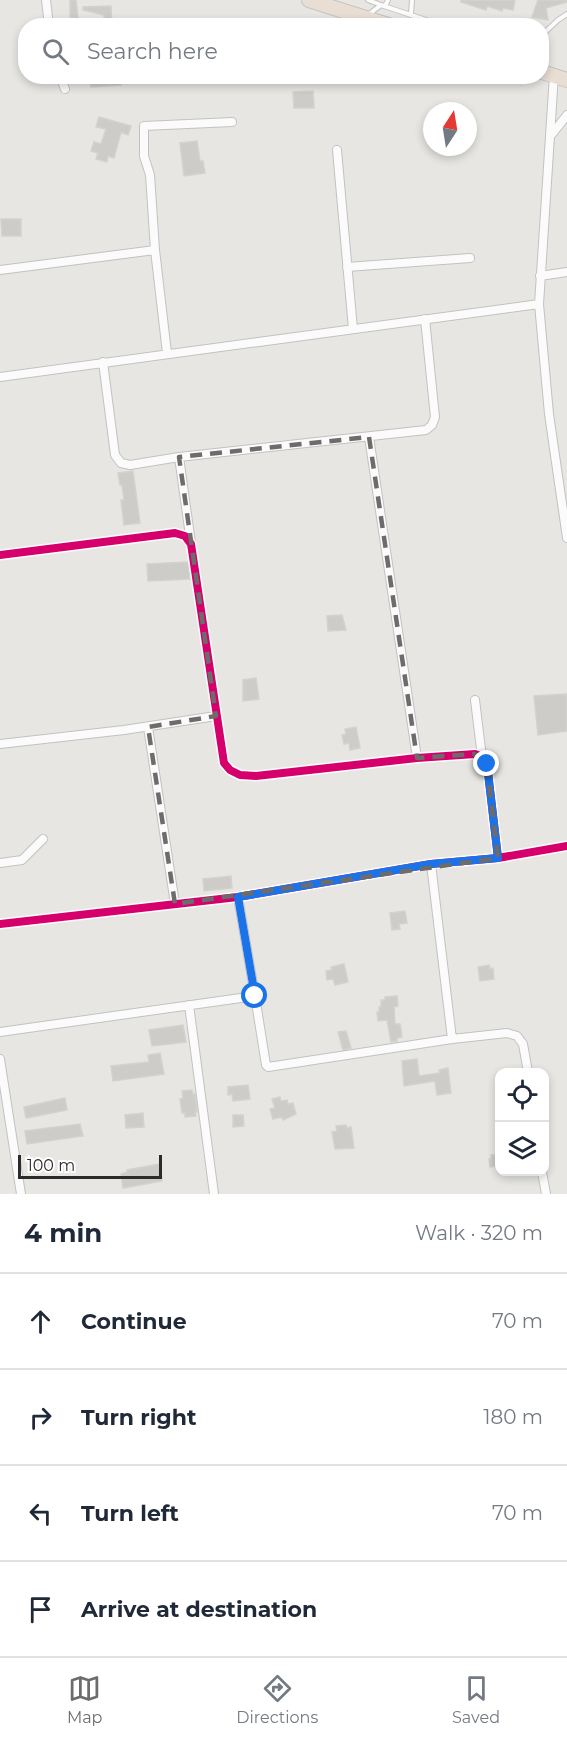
<!DOCTYPE html>
<meta charset="utf-8">
<style>
body{margin:0;font-family:Montserrat,sans-serif;background:#f6f6f7;color:#1f2937}
.controls{position:absolute;right:18px;bottom:18px;display:grid;overflow:hidden;border-radius:12px;box-shadow:0 3px 9px #0003}
.controls button{width:54px;height:54px;display:grid;place-items:center;padding:0;border:0;border-bottom:2px solid #e0e1e3;background:#fff;color:#1f2937;font:30px sans-serif}
.compass{position:absolute;left:423px;top:102px;width:54px;height:54px;border-radius:50%;background:#fff;box-shadow:0 3px 9px #0003;rotate:12deg}
.scale{position:absolute;left:18px;bottom:15px;width:144px;box-sizing:border-box;padding-left:6px;border:3px solid #2b2b2b;border-top:0;font-size:16px;line-height:21px;white-space:nowrap;color:#2b2b2b;-webkit-text-stroke:4px #fff;paint-order:stroke}
.stop{position:absolute;width:18px;height:18px;margin:-14px;border:4px solid #1a73e8;border-radius:50%;background:#fff}
.stop.end{background:#1a73e8;border-color:#fff;box-shadow:0 2px 6px #0008}
.list{margin:0;padding:0;list-style:none}
h2{display:flex;justify-content:space-between;align-items:center;height:78px;margin:0;padding:0 24px;font-size:26px}
h2 small{font-size:20px;font-weight:400;color:#747a83}
.list li{display:grid;grid-template-columns:39px 1fr auto;gap:18px;align-items:center;box-sizing:border-box;height:96px;padding:0 24px;border-top:2px solid #e0e1e3}
.list b{display:block;font-size:22px;white-space:nowrap}
.list em{font-size:20px;font-style:normal;color:#747a83}
.icon{flex:none;width:33px;height:33px;fill:none;stroke:currentColor;stroke-width:2;stroke-linecap:round;stroke-linejoin:round}
.map{position:relative;flex:none;width:567px;height:1194px;overflow:hidden}
.search{position:absolute;background:#fff;box-shadow:0 3px 9px #0003;left:18px;right:18px;top:18px;height:66px;display:flex;align-items:center;gap:15px;box-sizing:border-box;padding:0 21px;border-radius:24px;color:#747a83;font-size:22px}
.sheet{height:462px;background:#fff}
nav{display:flex;justify-content:space-around;align-items:center;box-sizing:border-box;height:84px;border-top:2px solid #e0e1e3;background:#fff;font-size:16px;color:#747a83}
nav a{display:grid;justify-items:center;gap:3px}
nav .on{color:#6d6c6b}
.map>svg:first-child{display:block}
.building{fill:#cdccc8;stroke:#d3d2ce;stroke-width:1.5}
.lines{fill:none;stroke-linecap:round;stroke-linejoin:round}
.lane-casing{stroke:#c2c2c2;stroke-width:6}
.street-casing{stroke:#c2c2c2;stroke-width:10}
.highway-casing{stroke:#c5c4c2;stroke-width:16}
.lane{stroke:#fcfbfb;stroke-width:4}
.street{stroke:#fcfbfb;stroke-width:8}
.highway{stroke:#e9ded4;stroke-width:14}
.cycleway-casing{stroke:#fff;stroke-width:11}
.cycleway{stroke:#d6006c;stroke-width:8}
.route{stroke:#1a73e8;stroke-width:8}
.marked{fill:none;stroke:#6d6c6b;stroke-width:4.5;stroke-dasharray:12 8;stroke-linejoin:round}
</style>
<div class="map">
<svg width="567" height="1194" viewBox="0 0 567 1194">
<rect width="100%" height="100%" fill="#e8e6e2"/>
<path class="building" d="M70,0h6l2,19 -8,-2z
M461,0h54l-2,10 -10,-2 -1,3 -15,-5 -1,4 -25,-8z
M538,0h29v2l-21,6 2,12 -16,-3z
M111,6l1,20h-7l-1,-11 -21,-5v-3z
M89,76h31l1,9 -30,2z
M313,91l1,17h-20l-1,-16z
M99,117l32,9 -3,9 -7,-3 -7,26 -6,-2 -1,6 -11,-3 2,-6 -7,-2 3,-9 7,2 5,-15 -10,-2z
M197,141l3,20h3l2,12 -21,3 -4,-33z
M1,219h20v17h-19z
M133,471l7,52 -16,2 -3,-25h3l-2,-15h-2l-2,-12z
M188,562l2,17 -42,2 -1,-17z
M342,615l4,15 -18,1 -1,-15z
M256,678l3,21 -16,2v-21z
M567,694v37l-29,4 -4,-39z
M356,727l4,21 -10,2 -1,-7 -5,1 -2,-9 4,-1 -1,-5z
M231,876l1,12 -28,3 -1,-12z
M405,911l2,12 -8,1 1,5 -8,1 -2,-17z
M344,964l4,18 -13,3 -2,-6 -6,1 -1,-9 6,-1 -1,-3z
M489,965l1,4 3,-1 1,11 -14,2 -2,-14z
M397,996l1,10 -4,1 1,17h5l2,13 -5,1v3l-6,1 -4,-22 -9,1 -1,-9h2v-5h2v-7h4v-3z
M183,1025l3,17 -34,4 -3,-16z
M346,1031l5,17 -8,2 -5,-18z
M160,1053l4,21 -51,7 -2,-15 38,-4 -1,-7z
M417,1059l2,17 21,-3 -1,-3 9,-2 3,25 -14,2 -2,-14 -31,5 -2,-25z
M248,1085l2,14 -17,2 -1,-7 -4,1v-8z
M192,1090l1,4h2l2,18h-2l1,4 -11,1v-4h-3l-2,-14 3,-1 -1,-7z
M280,1097l1,4 6,-1 1,4 5,-1 3,11 -13,6 -1,-3 -9,2 -3,-10 5,-1 -3,-9z
M65,1098l2,12 -41,8 -2,-11z
M143,1113l1,14 -18,1 -1,-13z
M233,1115h10l1,11 -11,1z
M80,1124l3,12 -56,8 -2,-13z
M346,1125l1,3 4,-1 3,21 -19,1 -3,-17 5,-1 -1,-5z
M500,1154v12l-10,1 -1,-8h2v-4z
M160,1164l2,17 -39,7 -2,-14 6,-2v-2z"/>
<g class="lines">
<defs>
<path id="lane" d="M368,0l13,5 -13,10
M381,5l63,21
M385,6l3,-6
M411,14l1,-14
M542,35l16,-15 9,-6"/>
<path id="street" d="M46,0l3,26
M554,75l-15,229 10,110 18,124
M60,76l5,13
M552,134l15,-19
M337,150l16,179
M347,267l123,-9
M0,270l155,-20
M540,276l27,-4
M167,353l-12,-103 -5,-75 -6,-19v-30l88,-4
M103,362l12,93 6,8 9,2 49,-8 247,-27 6,-5 3,-8 -10,-98
M0,377l539,-73
M369,437l48,321
M179,457l12,86
M0,555l175,-22 10,3 6,8 33,219 6,7 10,5 16,1 161,-18 58,-4 7,3 5,7 11,94
M475,700l7,57
M148,727l27,177
M0,744l124,-14 92,-14
M0,863l22,-3 21,-21
M431,864l21,175
M0,924l238,-27 193,-33 67,-6 69,-12
M255,996l11,69 2,2 184,-28 55,-6 10,3 6,8 5,28
M189,1005l25,189
M0,1032l255,-36 -17,-99
M0,1059l21,135
M542,1172l4,22"/>
<path id="highway" d="M309,0l82,26
M542,72l25,8"/>
</defs>
<use href="#lane" class="lane-casing"/>
<use href="#street" class="street-casing"/>
<use href="#highway" class="highway-casing"/>
<use href="#lane" class="lane"/>
<use href="#street" class="street"/>
<use href="#highway" class="highway"/>
<defs>
<path id="cycleway" d="M0,555l175,-22 10,3 6,8 33,219 6,7 10,5 16,1 161,-18 58,-4 7,3 5,7 11,94
M0,924l238,-27 193,-33 67,-6 69,-12"/>
</defs>
<use href="#cycleway" class="cycleway-casing"/>
<use href="#cycleway" class="cycleway"/>
</g>
<g class="lines">
<path class="route" d="M255,996l-17,-99 193,-33 67,-6 -11,-94"/>
</g>
<path class="marked" d="M369,437l48,321 58,-4 12,10 11,94 -323,46 -27,-177 68,-11 -37,-259z"/>
</svg>
<div class="controls">
<button><svg class="icon" aria-label="locate" viewBox="0 0 24 24"><circle cx="12" cy="12" r="6"/><path d="M12 2v4M12 18v4M2 12h4M18 12h4"/></svg></button>
<button><svg class="icon" aria-label="layers" viewBox="0 0 24 24"><path d="M12 4l9 5-9 5-9-5zM3 14l9 5 9-5"/></svg></button>
</div>
<svg class="compass" viewBox="-18 -18 36 36"><path d="M0-13l5 13h-10z" fill="#e53935"/><path d="M0 13l5-13h-10z" fill="#747a83"/></svg>
<div class="scale">100 m</div>
<div class="stop" style="left:255px;top:996px"></div>
<div class="stop end" style="left:487px;top:764px"></div>
<div class="search"><svg class="icon" aria-label="search" viewBox="0 0 24 24"><circle cx="10" cy="10" r="6"/><path d="M15 15l6 6"/></svg>Search here</div>
</div>
<section class="sheet">
<h2>4 min<small>Walk · 320 m</small></h2>
<ul class="list">
<li><svg class="icon" aria-label="ahead" viewBox="0 0 24 24"><path d="M12 20V5M6 11l6-6 6 6"/></svg><div><b>Continue</b></div><em>70 m</em></li>
<li><svg class="icon" aria-label="right" viewBox="0 0 24 24"><path d="M7 20v-9h11M14 6l5 5-5 5"/></svg><div><b>Turn right</b></div><em>180 m</em></li>
<li><svg class="icon" aria-label="left" viewBox="0 0 24 24"><path d="M17 20v-9H6M10 6l-5 5 5 5"/></svg><div><b>Turn left</b></div><em>70 m</em></li>
<li><svg class="icon" aria-label="arrive" viewBox="0 0 24 24"><path d="M6 21V4h12l-3 4 3 4H6"/></svg><div><b>Arrive at destination</b></div></li>
</ul>
</section>
<nav>
<a class="on"><svg class="icon" aria-label="map" viewBox="0 0 24 24"><path d="M3 6l6-2 6 2 6-2v14l-6 2-6-2-6 2zM9 4v14M15 6v14"/></svg>Map</a>
<a><svg class="icon" aria-label="directions" viewBox="0 0 24 24"><path d="M12 3l9 9-9 9-9-9zM9 14v-3h6M13 9l2 2-2 2"/></svg>Directions</a>
<a><svg class="icon" aria-label="saved" viewBox="0 0 24 24"><path d="M7 4h10v16l-5-4-5 4z"/></svg>Saved</a>
</nav>
